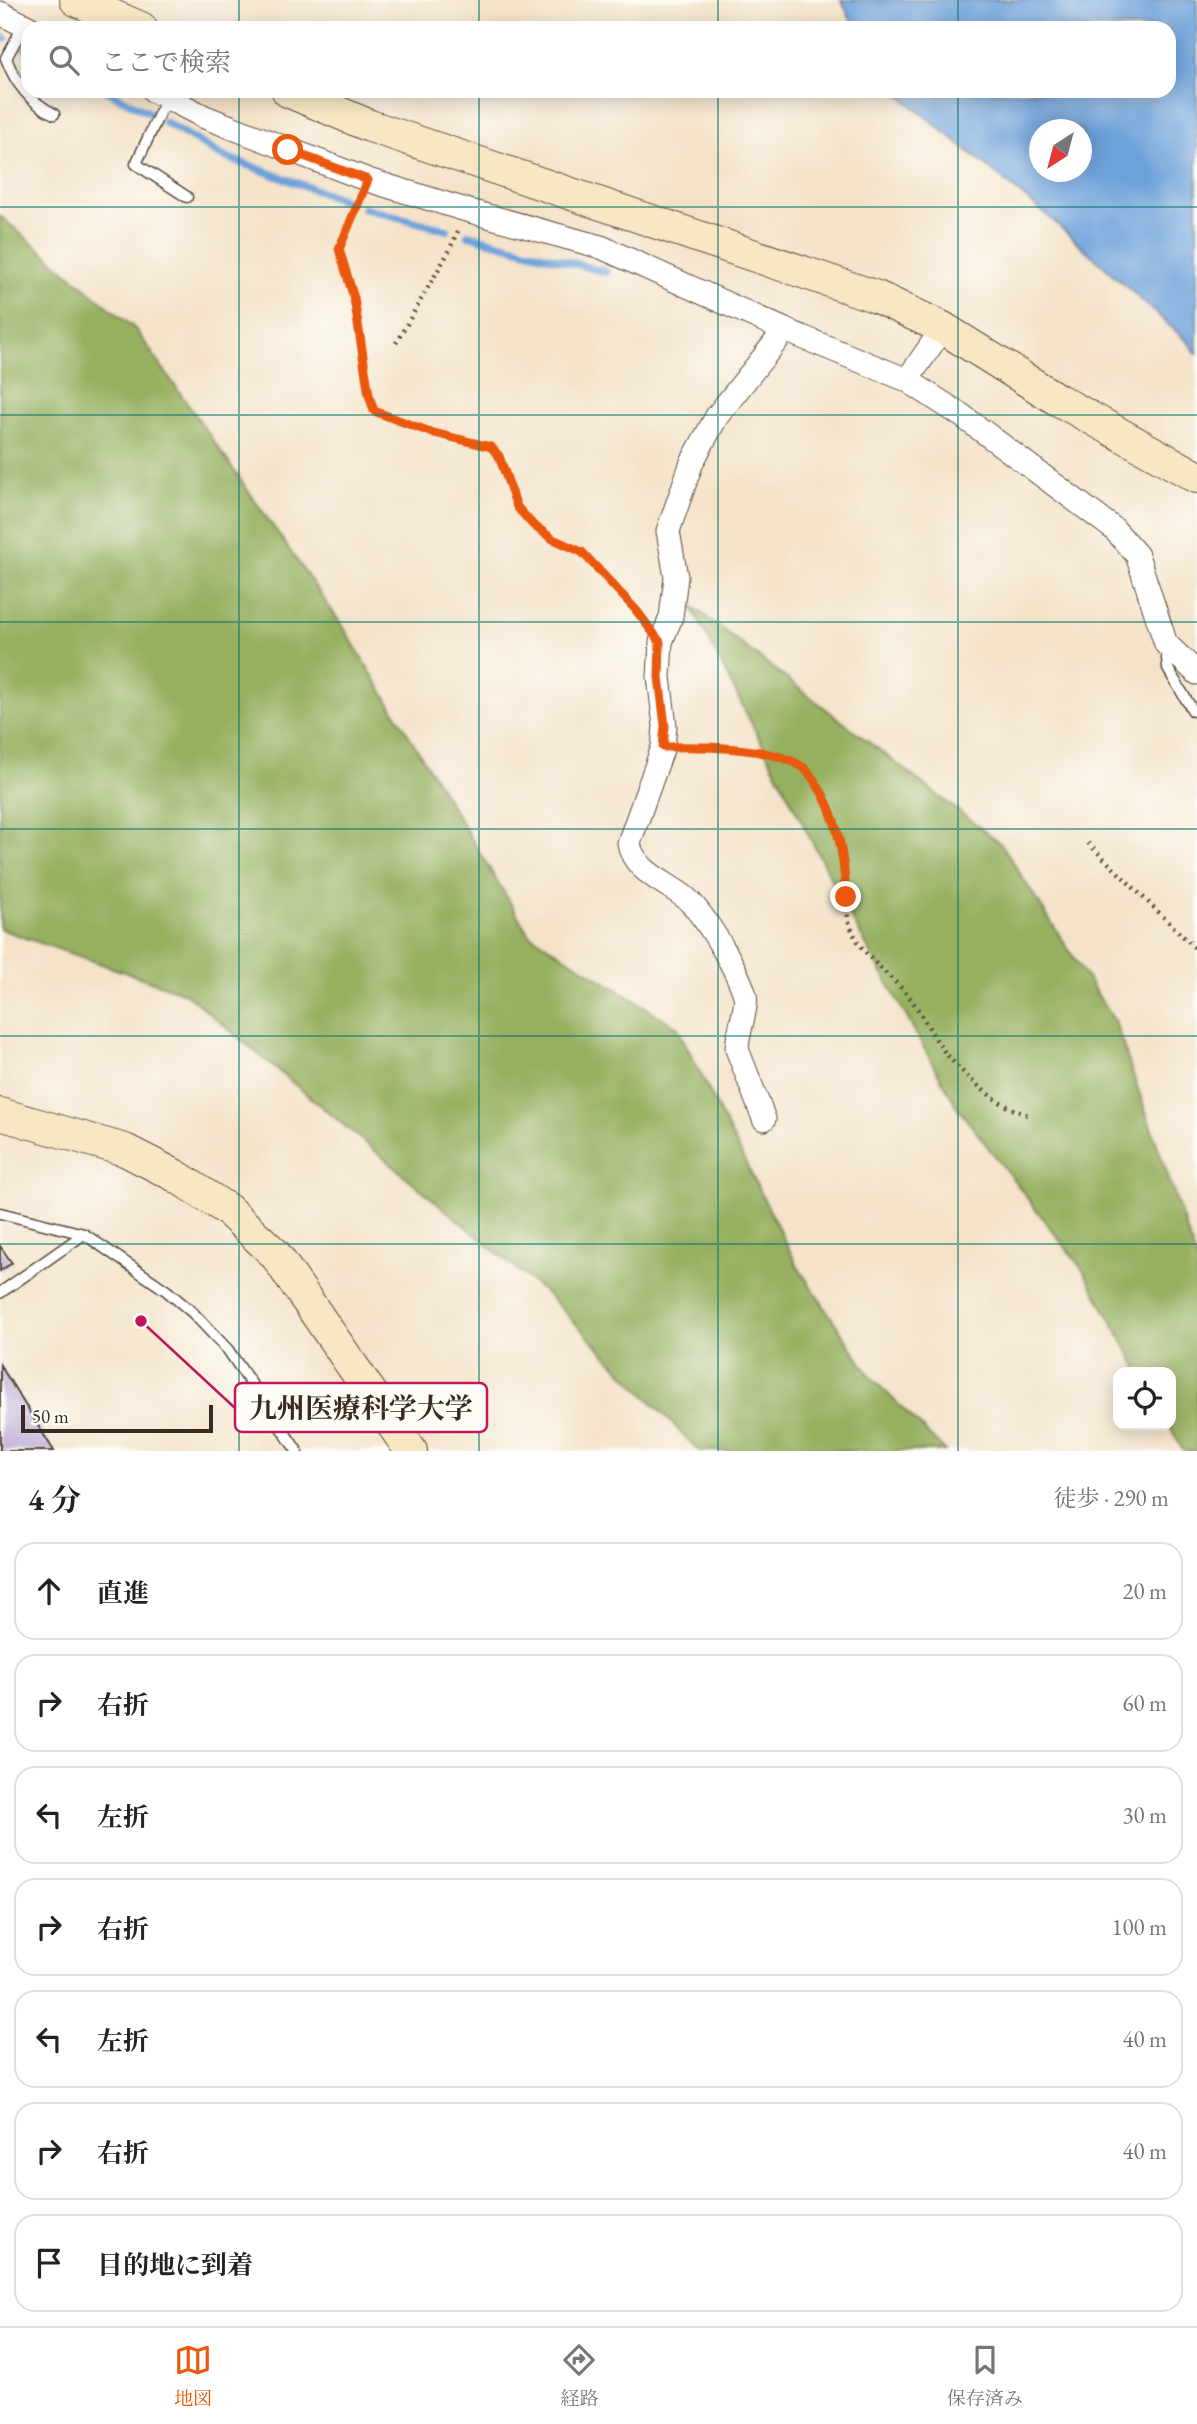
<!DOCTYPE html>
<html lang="ja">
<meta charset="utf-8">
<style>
body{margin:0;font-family:"EB Garamond","Noto Serif JP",serif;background:#f6f6f6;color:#222}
.controls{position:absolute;right:21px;bottom:21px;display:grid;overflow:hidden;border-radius:14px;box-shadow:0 4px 18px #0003}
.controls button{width:63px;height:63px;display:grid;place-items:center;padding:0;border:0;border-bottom:2px solid #e0e0e0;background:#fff;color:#222;font:35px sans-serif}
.compass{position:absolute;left:1029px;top:119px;width:63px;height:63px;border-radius:50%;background:#fff;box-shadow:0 4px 18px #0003;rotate:216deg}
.scale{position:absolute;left:21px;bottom:18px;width:192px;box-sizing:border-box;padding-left:7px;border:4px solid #3b2a1e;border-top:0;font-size:19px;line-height:24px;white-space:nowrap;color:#3b2a1e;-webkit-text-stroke:5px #fdfcf7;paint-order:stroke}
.stop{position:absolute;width:21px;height:21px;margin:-16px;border:5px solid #ea580c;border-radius:50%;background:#fff}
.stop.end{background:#ea580c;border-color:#fff;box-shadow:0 2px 7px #0008}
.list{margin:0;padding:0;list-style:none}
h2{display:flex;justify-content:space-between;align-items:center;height:91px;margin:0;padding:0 28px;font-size:30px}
h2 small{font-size:23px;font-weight:400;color:#767676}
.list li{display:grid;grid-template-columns:46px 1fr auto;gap:21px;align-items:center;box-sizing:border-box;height:98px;margin:0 14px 14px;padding:0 14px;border:2px solid #e0e0e0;border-radius:21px}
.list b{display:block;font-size:26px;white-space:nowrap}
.list em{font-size:23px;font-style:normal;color:#767676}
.icon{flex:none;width:38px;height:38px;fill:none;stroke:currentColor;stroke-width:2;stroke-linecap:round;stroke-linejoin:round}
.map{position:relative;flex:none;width:1197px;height:1451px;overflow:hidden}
.search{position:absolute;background:#fff;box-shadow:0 4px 18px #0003;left:21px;right:21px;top:21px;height:77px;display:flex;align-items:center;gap:18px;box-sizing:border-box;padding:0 24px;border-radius:21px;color:#767676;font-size:26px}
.sheet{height:875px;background:#fff}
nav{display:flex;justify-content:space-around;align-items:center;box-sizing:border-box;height:98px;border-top:2px solid #e0e0e0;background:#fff;font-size:19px;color:#767676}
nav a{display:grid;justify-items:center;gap:4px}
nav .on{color:#ea580c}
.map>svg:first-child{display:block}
.forest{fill:#96b061;stroke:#686d40;stroke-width:2}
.water{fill:#6da1da;stroke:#54667c;stroke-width:2;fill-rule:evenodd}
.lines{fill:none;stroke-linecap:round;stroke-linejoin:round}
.stream{stroke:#6da1da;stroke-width:8}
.building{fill:#b2a0d2}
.lane-casing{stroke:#574638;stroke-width:13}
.street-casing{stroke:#574638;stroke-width:25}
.secondary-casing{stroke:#574638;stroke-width:34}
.path{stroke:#574638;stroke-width:4.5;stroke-dasharray:2 5;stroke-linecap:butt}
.lane{stroke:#fff;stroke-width:10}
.street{stroke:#fff;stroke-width:23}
.secondary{stroke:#f7e8c3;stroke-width:32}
.route{stroke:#ea580c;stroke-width:9}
.grid{fill:none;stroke:#0f766e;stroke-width:2;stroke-opacity:0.55}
.leader{fill:none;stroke:#c2185b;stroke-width:2.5}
.callout-dot{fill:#c2185b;stroke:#fdfcf7;stroke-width:2.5}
.callout{fill:#fdfcf7;stroke:#c2185b;stroke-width:2.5}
.callout-label{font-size:28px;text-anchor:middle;font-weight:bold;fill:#3b2a1e}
</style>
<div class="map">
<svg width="1197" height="1451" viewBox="0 0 1197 1451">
<rect width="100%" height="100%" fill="#fdfcf7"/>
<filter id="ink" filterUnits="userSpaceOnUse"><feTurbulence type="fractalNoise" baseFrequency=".0143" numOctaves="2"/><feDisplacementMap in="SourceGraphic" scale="14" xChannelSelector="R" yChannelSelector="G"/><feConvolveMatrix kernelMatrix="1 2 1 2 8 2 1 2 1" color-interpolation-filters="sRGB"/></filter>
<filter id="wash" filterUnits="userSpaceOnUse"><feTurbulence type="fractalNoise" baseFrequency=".00686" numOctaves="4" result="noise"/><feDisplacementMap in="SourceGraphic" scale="28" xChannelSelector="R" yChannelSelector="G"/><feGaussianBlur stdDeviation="1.57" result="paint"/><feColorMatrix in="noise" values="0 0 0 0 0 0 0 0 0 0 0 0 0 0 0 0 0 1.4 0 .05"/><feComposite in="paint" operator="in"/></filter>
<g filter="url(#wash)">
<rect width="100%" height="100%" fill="#f4e3c9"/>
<path class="forest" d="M0,216l136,114 208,298 185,306 148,93 121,240 73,110 74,74h-246l-151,-156 -363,-302 -185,-64z
M691,605l310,239 114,178 82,239v190h-14l-14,-26h2v-53h-31l-57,-102 -126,-163 -108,-193z"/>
<path class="water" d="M841,0h356v354l-9,-12 -139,-125 -155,-126h275v-63h-314zM1040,130h42v42h-42z"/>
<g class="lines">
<path class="stream" d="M0,36l5,3
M24,48l4,2
M107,91l41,21
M165,122l55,33 129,47
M364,208l83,22
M468,235l138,37"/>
</g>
<g id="blocks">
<path class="building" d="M0,1246l12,17 -12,8z
M0,1365l54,86h-54z"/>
</g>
</g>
<g filter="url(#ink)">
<use href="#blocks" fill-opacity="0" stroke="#574638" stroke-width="2"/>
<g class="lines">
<defs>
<path id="lane" d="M24,25l-18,33c9,25 24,44 48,56
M167,97l-31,67 51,33
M1166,647l2,22 25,42
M0,1213l84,21 83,57 26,22 35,37 69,101
M0,1293l84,-59"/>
<path id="street" d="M0,13l30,15
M154,91l51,26 163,63 98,30 135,37 184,83 122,50 54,35 153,114 23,26 29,89 31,29
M907,380l36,-52
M764,1119l-27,-70c0,-15 11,-42 8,-54 -8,-26 -39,-79 -59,-97 -20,-16 -53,-27 -57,-55l34,-96 2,-21 -6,-49 2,-35 10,-25 5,-40 -8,-46 24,-69 25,-46 68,-86"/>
<path id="secondary" d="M76,0l65,28
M288,91l82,35 507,171 66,31 112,70 142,79
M0,1114l125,36 51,26 52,34 47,44 136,197"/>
</defs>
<use href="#lane" class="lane-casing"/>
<use href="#street" class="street-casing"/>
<use href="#secondary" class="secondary-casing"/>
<path class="path" d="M359,200l-20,49 15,49 15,97 5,16 56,21 61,15 8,9 18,51 16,18 20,14 29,13 63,70
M396,343l52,-90 10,-22
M684,747c32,-1 95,2 120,21 22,16 36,70 40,97 3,20 0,44 7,63 11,28 36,44 55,65 15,17 24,40 38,58 20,25 53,55 84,64
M1088,843l109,107"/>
<use href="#lane" class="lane"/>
<use href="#street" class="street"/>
<use href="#secondary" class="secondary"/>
</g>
</g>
<g class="lines" filter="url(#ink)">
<path class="route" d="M288,150l80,30 -29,69 15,49 15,97 5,16 56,21 61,15 8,9 18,51 16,18 20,14 29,13 54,58 24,32 -1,35 6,49 -2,21c37,-1 110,-1 141,21 4,3 7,8 10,12 24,34 30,76 32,117"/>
</g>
<path class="grid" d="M239,0v28M479,0v28M718,0v28M958,0v28M239,91v1360M479,91v1360M718,91v1360M958,91v1360M0,207h1197M0,415h1197M0,622h1197M0,829h1197M0,1036h1197M0,1244h1197"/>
<path class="leader" d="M141 1321L235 1408"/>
<circle class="callout-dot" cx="141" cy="1321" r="7"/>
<rect class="callout" x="235" y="1383" width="252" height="49" rx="7"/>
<g class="callout-label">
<text x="361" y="1418">九州医療科学大学</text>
</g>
</svg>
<div class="controls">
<button><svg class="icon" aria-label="locate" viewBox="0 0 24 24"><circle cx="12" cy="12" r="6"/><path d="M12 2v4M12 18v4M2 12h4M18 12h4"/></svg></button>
</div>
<svg class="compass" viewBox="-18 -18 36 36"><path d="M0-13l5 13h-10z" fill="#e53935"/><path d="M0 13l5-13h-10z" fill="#767676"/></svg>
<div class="scale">50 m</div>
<div class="stop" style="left:288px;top:150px"></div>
<div class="stop end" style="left:846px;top:897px"></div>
<div class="search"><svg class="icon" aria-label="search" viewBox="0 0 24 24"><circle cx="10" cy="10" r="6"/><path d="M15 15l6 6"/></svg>ここで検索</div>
</div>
<section class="sheet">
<h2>4 分<small>徒歩 · 290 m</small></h2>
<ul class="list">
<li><svg class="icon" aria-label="ahead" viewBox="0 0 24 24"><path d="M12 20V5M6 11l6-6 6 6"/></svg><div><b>直進</b></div><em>20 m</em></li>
<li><svg class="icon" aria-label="right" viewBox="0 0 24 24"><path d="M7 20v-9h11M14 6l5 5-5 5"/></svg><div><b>右折</b></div><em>60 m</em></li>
<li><svg class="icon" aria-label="left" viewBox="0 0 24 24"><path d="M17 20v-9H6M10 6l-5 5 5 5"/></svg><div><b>左折</b></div><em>30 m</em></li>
<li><svg class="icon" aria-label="right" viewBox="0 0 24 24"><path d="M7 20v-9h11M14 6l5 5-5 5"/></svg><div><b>右折</b></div><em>100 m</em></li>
<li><svg class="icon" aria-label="left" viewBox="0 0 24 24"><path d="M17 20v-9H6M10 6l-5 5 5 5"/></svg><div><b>左折</b></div><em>40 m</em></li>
<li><svg class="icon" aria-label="right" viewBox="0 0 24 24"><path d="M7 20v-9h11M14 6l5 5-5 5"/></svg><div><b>右折</b></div><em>40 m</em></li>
<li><svg class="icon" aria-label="arrive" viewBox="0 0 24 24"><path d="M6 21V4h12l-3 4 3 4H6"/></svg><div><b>目的地に到着</b></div></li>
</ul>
</section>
<nav>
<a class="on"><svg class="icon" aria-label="map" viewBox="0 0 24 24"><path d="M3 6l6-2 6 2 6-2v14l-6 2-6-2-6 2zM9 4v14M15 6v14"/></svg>地図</a>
<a><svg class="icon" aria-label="directions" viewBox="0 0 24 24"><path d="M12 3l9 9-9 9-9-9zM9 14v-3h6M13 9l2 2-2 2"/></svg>経路</a>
<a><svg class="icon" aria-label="saved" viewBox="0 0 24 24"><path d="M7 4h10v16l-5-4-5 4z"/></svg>保存済み</a>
</nav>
